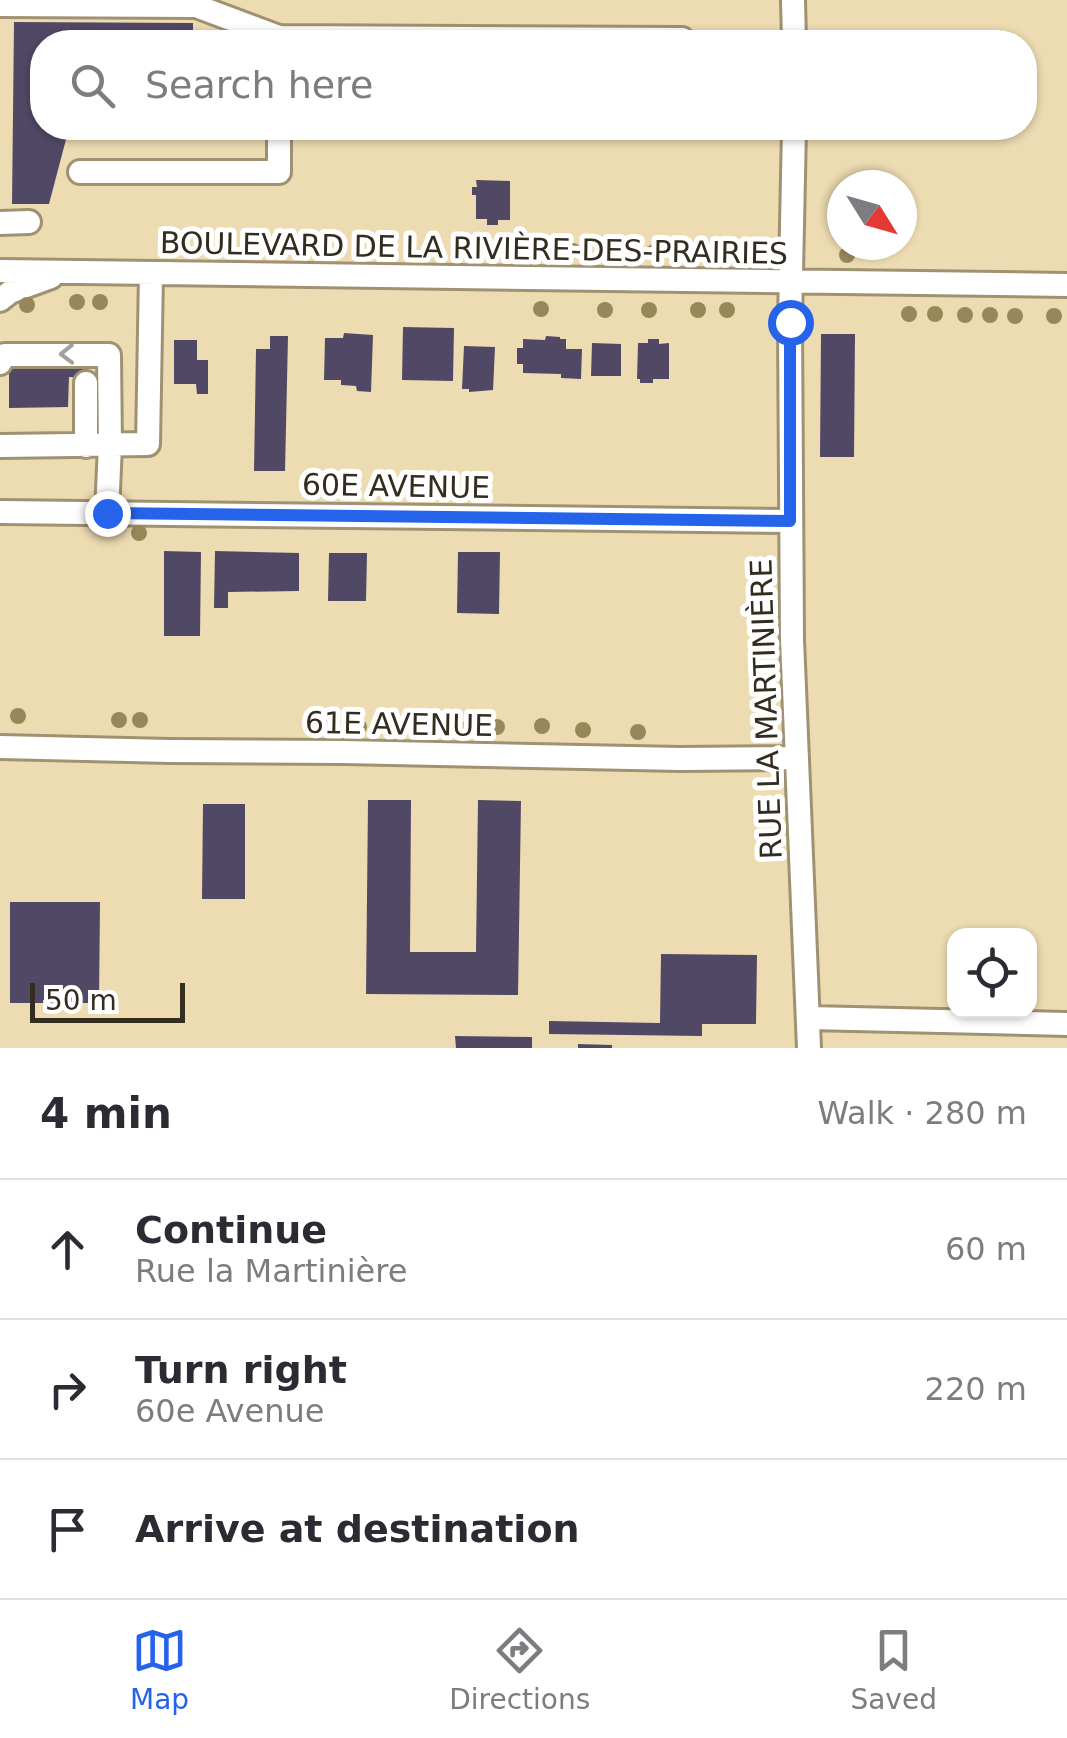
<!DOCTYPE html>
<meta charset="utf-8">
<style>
body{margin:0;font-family:"DejaVu Sans",sans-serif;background:#f2f2f3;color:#2b2b33}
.controls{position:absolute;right:30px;bottom:30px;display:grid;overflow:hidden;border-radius:20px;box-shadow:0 2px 8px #0004}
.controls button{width:90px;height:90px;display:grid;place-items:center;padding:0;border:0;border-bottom:2px solid #e1e1e2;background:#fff;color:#2b2b33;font:50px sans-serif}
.compass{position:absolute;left:827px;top:170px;width:90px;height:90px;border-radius:50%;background:#fff;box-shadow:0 2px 8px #0004;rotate:127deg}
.scale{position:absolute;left:30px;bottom:25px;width:155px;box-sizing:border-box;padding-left:10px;border:5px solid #322d1f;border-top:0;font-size:28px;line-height:35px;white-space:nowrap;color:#322d1f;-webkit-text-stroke:8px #fff;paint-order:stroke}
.stop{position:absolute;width:30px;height:30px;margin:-22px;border:8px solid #2563eb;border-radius:50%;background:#fff}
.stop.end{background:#2563eb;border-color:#fff;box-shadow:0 2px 10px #0008}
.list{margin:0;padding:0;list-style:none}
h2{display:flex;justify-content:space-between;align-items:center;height:130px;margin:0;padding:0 40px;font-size:42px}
h2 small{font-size:32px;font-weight:400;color:#7c7c81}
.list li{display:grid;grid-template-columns:65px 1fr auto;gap:30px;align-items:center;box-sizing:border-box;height:140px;padding:0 40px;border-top:2px solid #e1e1e2}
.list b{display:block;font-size:38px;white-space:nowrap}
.list p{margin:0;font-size:32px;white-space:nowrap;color:#7c7c81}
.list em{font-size:32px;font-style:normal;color:#7c7c81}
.icon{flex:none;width:55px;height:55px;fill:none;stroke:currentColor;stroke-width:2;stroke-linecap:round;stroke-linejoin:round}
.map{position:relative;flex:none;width:1067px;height:1048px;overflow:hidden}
.search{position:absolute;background:#fff;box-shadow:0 2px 8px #0004;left:30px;right:30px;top:30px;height:110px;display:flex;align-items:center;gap:25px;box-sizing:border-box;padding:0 35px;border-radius:40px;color:#7c7c81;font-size:38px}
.sheet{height:550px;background:#fff}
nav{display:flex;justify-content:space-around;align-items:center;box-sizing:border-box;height:140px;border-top:2px solid #e1e1e2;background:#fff;font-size:28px;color:#7c7c81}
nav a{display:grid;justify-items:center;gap:5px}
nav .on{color:#2563eb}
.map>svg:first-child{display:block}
.built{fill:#eddcb2;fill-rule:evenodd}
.building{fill:#514865}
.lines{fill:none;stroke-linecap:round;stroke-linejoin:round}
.minor-casing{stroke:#9f9272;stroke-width:28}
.minor{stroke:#fff;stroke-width:22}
.tree{fill:#978759}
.oneway{stroke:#a3a09a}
.route{stroke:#2563eb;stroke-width:12}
.labels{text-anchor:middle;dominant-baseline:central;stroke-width:10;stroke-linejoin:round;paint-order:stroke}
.street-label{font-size:30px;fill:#322d1f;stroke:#fff}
</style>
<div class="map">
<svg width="1067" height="1048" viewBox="0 0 1067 1048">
<rect width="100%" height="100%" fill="#f7e9c6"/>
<path class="built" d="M0,0h1067v1048h-1067zM42,42h982v86h-982zM842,185h60v60h-60zM954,936h76v75h-76z"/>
<path class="building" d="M14,22l179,1v19h-151v86h27l-20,76h-37z
M476,180l34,1v39h-12v5h-11v-6h-11v-24h-4v-8h5z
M403,327l51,1 -1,53 -51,-1z
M344,333l29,2 -2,57 -14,-1 -1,-5 -15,-1v-5h-17l1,-42h18z
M821,334h34l-1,123h-34z
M270,336h18l-3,135h-31l2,-122h14z
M546,336l14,1v2h6v10h16l-1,30 -20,-1v-4l-38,-1v-9h-6v-16h6v-9l22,1z
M648,339h11v5l10,-1v36h-16v4h-13v-4h-3l1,-36h10z
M174,340h23v20h11v34h-11l-1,-10h-22z
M592,343l29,1v32h-30z
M464,346l31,1 -2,43 -24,2v-3h-7z
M9,358l60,2v8h19v10l-19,-1 -1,30 -59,1z
M164,551l37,1 -1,84h-36z
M215,551l84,2v38l-71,1v16h-14z
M458,552h42l-1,62 -42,-1z
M329,553h38l-1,48h-38z
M368,800h43l-1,152h66l2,-152 43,1 -3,194 -152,-1z
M203,804h42v95h-43z
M10,902h90l-1,101h-89z
M661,954l96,1 -1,69h-54v12l-153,-2v-13l111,2z
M455,1036l77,1v11h-76z
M578,1044l34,1v3h-34z"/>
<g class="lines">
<defs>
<path id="minor" d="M793,0l1,42
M0,5l196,1 83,31v5
M279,37l403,2
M794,128l-4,194 2,318 17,408
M80,172h199v-44
M0,223l29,-1
M0,271l1067,14
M0,300l10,-8 41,-15
M0,363l5,-8h104l1,90 -3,68
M0,446l148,-2 3,-170
M86,446v-63
M0,512l791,9
M0,747l170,4 173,1 337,7 117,-1
M809,1018l258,6"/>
</defs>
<use href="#minor" class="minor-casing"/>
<use href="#minor" class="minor"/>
</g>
<g class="tree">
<circle cx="537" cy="250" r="8"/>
<circle cx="573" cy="251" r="8"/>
<circle cx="617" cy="252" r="8"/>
<circle cx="654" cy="252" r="8"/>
<circle cx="685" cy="252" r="8"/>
<circle cx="714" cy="253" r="8"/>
<circle cx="751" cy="253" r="8"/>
<circle cx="847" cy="255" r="8"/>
<circle cx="77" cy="302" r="8"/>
<circle cx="100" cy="302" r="8"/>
<circle cx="27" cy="305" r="8"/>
<circle cx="541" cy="309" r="8"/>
<circle cx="605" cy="310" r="8"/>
<circle cx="649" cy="310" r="8"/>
<circle cx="698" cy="310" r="8"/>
<circle cx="727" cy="310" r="8"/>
<circle cx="909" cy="314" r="8"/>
<circle cx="935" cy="314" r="8"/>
<circle cx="965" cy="315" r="8"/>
<circle cx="990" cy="315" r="8"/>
<circle cx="1015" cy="316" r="8"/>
<circle cx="1054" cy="316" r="8"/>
<circle cx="139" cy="533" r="8"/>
<circle cx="18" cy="716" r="8"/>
<circle cx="119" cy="720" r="8"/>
<circle cx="140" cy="720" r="8"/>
<circle cx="384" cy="725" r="8"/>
<circle cx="542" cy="726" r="8"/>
<circle cx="359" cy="727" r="8"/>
<circle cx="399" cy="727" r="8"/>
<circle cx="497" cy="727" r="8"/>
<circle cx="459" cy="728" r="8"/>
<circle cx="583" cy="730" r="8"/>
<circle cx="638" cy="732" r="8"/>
</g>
<defs><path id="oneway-chevron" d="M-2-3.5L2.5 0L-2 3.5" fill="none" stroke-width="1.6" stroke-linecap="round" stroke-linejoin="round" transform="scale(2.5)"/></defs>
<use class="oneway" href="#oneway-chevron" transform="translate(67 354) rotate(179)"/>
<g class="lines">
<path class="route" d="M107,513l683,8v-199"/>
</g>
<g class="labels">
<g class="street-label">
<text transform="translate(474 248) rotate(1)">BOULEVARD DE LA RIVIÈRE-DES-PRAIRIES</text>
<text transform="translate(396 486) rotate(1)">60E AVENUE</text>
<text transform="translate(766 709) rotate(-92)">RUE LA MARTINIÈRE</text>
<text transform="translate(399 724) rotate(1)">61E AVENUE</text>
</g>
</g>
</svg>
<div class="controls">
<button><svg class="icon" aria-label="locate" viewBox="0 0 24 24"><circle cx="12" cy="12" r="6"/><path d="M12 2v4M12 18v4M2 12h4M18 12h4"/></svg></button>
</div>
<svg class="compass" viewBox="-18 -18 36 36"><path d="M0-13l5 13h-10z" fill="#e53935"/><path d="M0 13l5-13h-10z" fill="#7c7c81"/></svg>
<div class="scale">50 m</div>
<div class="stop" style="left:790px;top:322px"></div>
<div class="stop end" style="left:107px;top:513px"></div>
<div class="search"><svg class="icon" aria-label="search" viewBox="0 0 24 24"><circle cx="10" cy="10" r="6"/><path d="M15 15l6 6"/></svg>Search here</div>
</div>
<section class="sheet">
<h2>4 min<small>Walk · 280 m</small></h2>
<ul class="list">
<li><svg class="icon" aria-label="ahead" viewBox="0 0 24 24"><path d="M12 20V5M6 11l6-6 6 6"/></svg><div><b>Continue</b><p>Rue la Martinière</p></div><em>60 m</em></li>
<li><svg class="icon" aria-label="right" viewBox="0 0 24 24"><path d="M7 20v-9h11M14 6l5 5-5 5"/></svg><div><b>Turn right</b><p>60e Avenue</p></div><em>220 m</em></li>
<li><svg class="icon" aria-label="arrive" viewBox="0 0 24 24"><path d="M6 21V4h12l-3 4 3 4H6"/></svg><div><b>Arrive at destination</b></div></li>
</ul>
</section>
<nav>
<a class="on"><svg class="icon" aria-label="map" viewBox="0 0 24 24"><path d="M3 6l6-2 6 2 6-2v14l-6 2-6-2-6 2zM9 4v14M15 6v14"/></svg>Map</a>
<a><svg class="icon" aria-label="directions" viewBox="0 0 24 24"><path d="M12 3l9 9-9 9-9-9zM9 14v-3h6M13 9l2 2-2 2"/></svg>Directions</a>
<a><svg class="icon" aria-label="saved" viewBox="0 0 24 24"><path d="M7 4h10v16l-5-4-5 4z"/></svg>Saved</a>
</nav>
